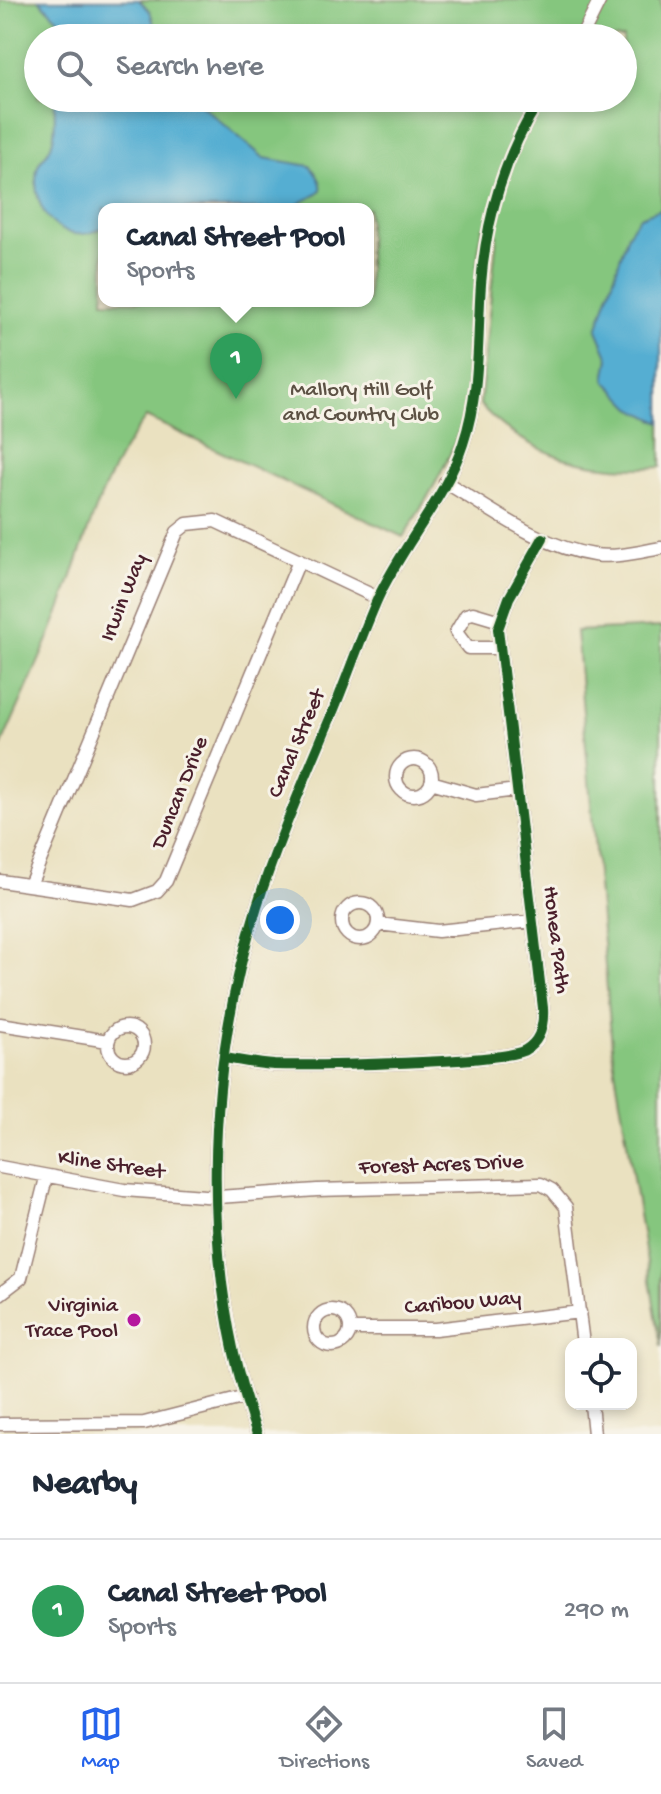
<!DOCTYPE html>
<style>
body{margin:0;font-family:"Gochi Hand",sans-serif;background:#f2f2f3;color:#1f2937}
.controls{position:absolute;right:24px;bottom:24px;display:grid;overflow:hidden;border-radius:16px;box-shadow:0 4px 12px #0003}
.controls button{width:72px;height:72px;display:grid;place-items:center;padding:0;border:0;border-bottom:2px solid #e0e1e3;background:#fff;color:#1f2937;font:40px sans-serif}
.you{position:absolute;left:280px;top:920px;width:28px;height:28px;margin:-20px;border:6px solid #fff;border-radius:50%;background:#1a73e8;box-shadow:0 0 0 12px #1a73e833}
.badge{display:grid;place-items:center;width:52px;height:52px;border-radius:50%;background:#2563eb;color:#fff;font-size:26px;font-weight:700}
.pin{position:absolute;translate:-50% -66px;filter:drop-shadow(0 2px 4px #0008)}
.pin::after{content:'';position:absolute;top:42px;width:28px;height:24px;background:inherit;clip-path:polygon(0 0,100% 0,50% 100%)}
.popup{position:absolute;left:98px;top:203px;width:276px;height:104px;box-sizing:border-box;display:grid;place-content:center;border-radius:16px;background:#fff;filter:drop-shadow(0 2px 6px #0005);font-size:26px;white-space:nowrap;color:#747a83}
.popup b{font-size:30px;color:#1f2937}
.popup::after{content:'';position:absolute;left:50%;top:100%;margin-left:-16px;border:16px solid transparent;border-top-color:#fff}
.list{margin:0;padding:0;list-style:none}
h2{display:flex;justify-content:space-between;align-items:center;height:104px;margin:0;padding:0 32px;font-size:34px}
h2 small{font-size:26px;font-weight:400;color:#747a83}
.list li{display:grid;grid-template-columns:52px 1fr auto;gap:24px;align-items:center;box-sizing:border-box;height:144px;padding:0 32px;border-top:2px solid #e0e1e3}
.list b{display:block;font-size:30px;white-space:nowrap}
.list p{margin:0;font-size:26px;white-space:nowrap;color:#747a83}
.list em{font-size:26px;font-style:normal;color:#747a83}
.icon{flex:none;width:44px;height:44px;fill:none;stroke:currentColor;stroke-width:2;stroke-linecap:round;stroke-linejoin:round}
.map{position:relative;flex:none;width:661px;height:1434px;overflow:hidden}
.search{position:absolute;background:#fff;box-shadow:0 4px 12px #0003;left:24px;right:24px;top:24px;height:88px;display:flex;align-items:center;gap:20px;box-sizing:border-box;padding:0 28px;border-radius:44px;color:#747a83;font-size:30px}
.sheet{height:248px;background:#fff}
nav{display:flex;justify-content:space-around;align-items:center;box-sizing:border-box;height:112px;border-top:2px solid #e0e1e3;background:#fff;font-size:22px;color:#747a83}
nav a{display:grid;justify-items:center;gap:4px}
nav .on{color:#2563eb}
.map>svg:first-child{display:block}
.green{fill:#85c67e;stroke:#687254;stroke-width:2;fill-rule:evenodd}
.water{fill:#54aed2;stroke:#4f667e;stroke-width:2}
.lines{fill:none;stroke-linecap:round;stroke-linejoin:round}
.minor-casing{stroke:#9a8076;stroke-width:15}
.minor{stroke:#fff;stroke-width:12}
.cycleway-casing{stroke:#f7f3e8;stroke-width:15}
.cycleway{stroke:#1b5e20;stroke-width:10}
.poi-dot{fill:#b5179e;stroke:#f7f3e8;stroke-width:3}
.labels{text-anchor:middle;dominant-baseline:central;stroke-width:6;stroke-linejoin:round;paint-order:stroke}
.park-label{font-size:22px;fill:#5c5144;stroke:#f7f3e8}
.street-label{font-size:22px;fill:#4a1f2b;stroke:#f7f3e8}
.poi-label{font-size:22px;fill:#4a1f2b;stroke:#f7f3e8;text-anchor:end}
</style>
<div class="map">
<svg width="661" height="1434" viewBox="0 0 661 1434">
<rect width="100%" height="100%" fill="#f7f3e8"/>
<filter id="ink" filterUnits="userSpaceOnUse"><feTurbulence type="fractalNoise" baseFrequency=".0125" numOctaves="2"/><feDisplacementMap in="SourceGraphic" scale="16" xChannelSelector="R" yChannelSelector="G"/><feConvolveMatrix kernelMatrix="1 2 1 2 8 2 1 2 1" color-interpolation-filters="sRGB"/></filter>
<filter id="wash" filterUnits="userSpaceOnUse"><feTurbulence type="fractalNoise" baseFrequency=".006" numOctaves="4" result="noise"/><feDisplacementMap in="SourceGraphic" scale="32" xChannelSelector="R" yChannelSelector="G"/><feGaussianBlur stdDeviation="1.8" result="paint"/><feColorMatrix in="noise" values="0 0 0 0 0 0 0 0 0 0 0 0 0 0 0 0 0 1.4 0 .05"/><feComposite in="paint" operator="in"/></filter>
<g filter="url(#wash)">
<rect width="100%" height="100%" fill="#eae1c0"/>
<path class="green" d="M0,0h661v467c-71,5 -130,-9 -181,-62l17,-171 -14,-7c-10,45 -6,89 -9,135 -5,68 -35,119 -71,175l-257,-120c-44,56 -61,125 -85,190 -18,48 -41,95 -61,142zM38,38h585v60h-585zM104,209h264v92h-264z
M661,627v719l-48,-288 -37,-427z"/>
<path class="water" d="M39,0h100l11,11 8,27h-87l-8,-14z
M55,98h138l71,60 46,8c27,33 0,26 -18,43h-188v18c-41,24 -74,-16 -67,-57 1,-10 9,-13 13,-22 7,-15 4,-34 5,-50z
M661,209v214l-29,-15 -27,-28 4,-22 -12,-28 31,-96 12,-17z"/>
</g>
<g filter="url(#ink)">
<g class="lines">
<defs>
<path id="minor" d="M581,38l19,-38
M445,482c46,27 95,65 149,73 22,3 45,-3 67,-7
M499,648h-31l-12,-16 10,-17 7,-2 27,8
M396 777a18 18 0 1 1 36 0a18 18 0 1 1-36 0Z
M431,782l45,13 41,-5
M0,881l133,19 24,-9 9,-10 133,-320
M30,885l147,-353 10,-8 28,-3 163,77
M342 921a18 18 0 1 1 36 0a18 18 0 1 1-36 0Z
M378,924l60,7 94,-10
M0,1024l108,17
M108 1045a18 18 0 1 1 36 0a18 18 0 1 1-36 0Z
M225,1058c17,3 33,6 49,7 36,1 230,-2 251,-15 16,-9 19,-25 18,-42l-45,-379 11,-31 34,-60
M0,1167l124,23 94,7 99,-7 224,-6 11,6 14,17 17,137
M0,1294l21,-16 25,-100
M314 1328a18 18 0 1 1 36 0a18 18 0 1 1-36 0Z
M350,1329h85l145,-17
M591,1404l3,30
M0,1424l144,-1 102,-26
M257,1434c-58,-165 -52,-362 0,-528 21,-67 50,-132 77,-197 15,-36 28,-75 44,-111 24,-52 68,-101 85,-154 18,-54 14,-105 18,-160 5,-65 24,-131 60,-186"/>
</defs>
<use href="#minor" class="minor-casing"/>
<use href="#minor" class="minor"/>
<defs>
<path id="cycleway" d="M225,1058c17,3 33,6 49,7 36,1 230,-2 251,-15 16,-9 19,-25 18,-42l-45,-379 11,-31 34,-60
M257,1434c-58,-165 -52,-362 0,-528 21,-67 50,-132 77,-197 15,-36 28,-75 44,-111 24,-52 68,-101 85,-154 18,-54 14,-105 18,-160 5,-65 24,-131 60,-186"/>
</defs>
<use href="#cycleway" class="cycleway-casing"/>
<use href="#cycleway" class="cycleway"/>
</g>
</g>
<circle class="poi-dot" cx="134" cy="1320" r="8"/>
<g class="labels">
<g class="park-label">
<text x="361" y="391">Mallory Hill Golf<tspan x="361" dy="25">and Country Club</tspan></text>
</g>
<g class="street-label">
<text transform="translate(125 598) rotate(-68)">Irwin Way</text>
<text transform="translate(298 744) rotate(-67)">Canal Street</text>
<text transform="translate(181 793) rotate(-68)">Duncan Drive</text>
<text transform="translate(555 940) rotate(83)">Honea Path</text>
<text transform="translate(111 1166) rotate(8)">Kline Street</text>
<text transform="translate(441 1166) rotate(-2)">Forest Acres Drive</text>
<text transform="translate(463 1304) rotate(-5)">Caribou Way</text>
</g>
<g class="poi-label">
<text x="118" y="1307">Virginia<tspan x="118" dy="25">Trace Pool</tspan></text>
</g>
</g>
</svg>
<div class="controls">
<button><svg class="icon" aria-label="locate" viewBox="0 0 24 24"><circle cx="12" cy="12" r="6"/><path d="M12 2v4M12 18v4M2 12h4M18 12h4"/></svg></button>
</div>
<div class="you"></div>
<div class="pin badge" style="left:236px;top:399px;background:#2e9e5b">1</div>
<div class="popup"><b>Canal Street Pool</b>Sports</div>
<div class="search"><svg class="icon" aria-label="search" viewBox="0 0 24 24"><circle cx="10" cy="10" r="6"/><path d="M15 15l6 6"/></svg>Search here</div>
</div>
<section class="sheet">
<h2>Nearby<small></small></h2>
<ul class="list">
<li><span class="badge" style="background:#2e9e5b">1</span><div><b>Canal Street Pool</b><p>Sports</p></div><em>290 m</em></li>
</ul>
</section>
<nav>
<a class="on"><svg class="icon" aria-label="map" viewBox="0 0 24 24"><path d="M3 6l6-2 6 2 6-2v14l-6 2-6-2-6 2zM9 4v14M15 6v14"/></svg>Map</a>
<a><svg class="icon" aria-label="directions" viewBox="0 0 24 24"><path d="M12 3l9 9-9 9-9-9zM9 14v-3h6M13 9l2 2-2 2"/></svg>Directions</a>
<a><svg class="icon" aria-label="saved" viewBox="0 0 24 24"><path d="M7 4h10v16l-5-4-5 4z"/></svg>Saved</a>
</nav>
